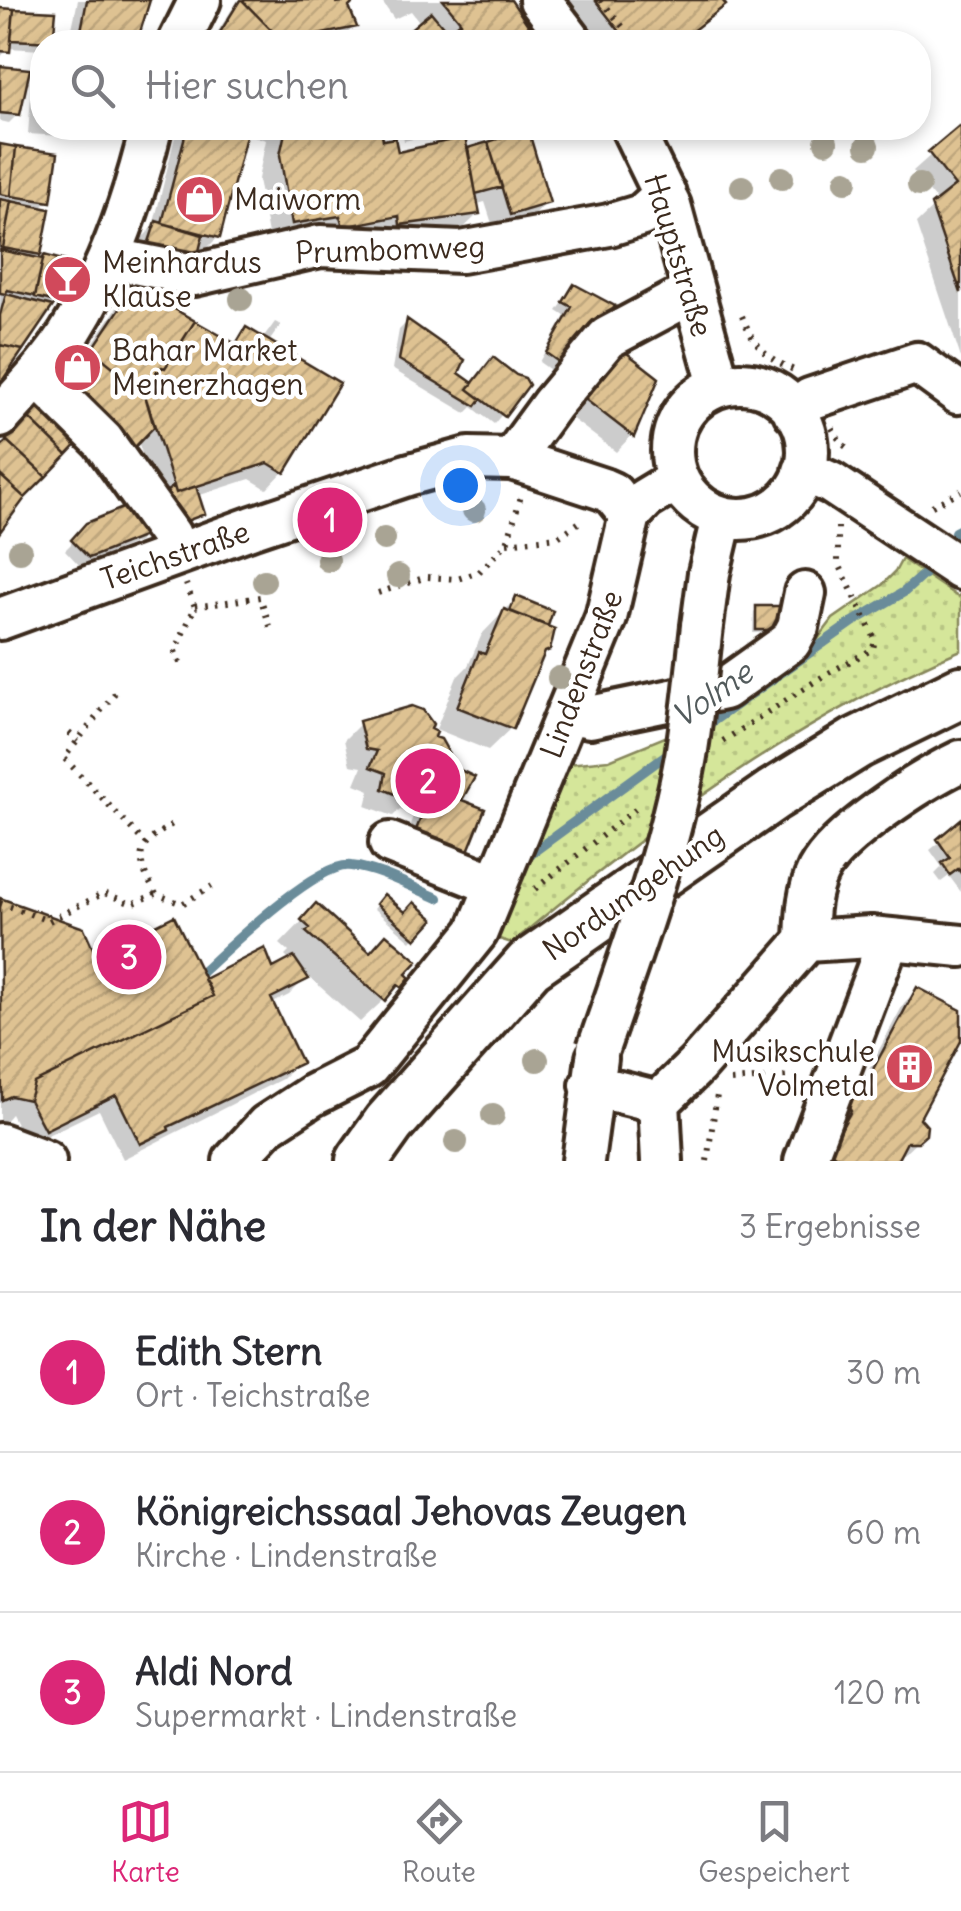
<!DOCTYPE html>
<html lang="de">
<meta charset="utf-8">
<style>
body{margin:0;font-family:Delius,sans-serif;background:#f2f2f3;color:#2b2b33}
.you{position:absolute;left:460px;top:485px;width:35px;height:35px;margin:-25px;border:8px solid #fff;border-radius:50%;background:#1a73e8;box-shadow:0 0 0 15px #1a73e833}
.badge{display:grid;place-items:center;width:65px;height:65px;border-radius:50%;background:#db2777;color:#fff;font-size:32px;font-weight:700}
.pin{position:absolute;translate:-50% -50%;border:5px solid #fff;box-shadow:0 2px 10px #0006}
.list{margin:0;padding:0;list-style:none}
h2{display:flex;justify-content:space-between;align-items:center;height:130px;margin:0;padding:0 40px;font-size:42px}
h2 small{font-size:32px;font-weight:400;color:#7c7c81}
.list li{display:grid;grid-template-columns:65px 1fr auto;gap:30px;align-items:center;box-sizing:border-box;height:160px;padding:0 40px;border-top:2px solid #e1e1e2}
.list b{display:block;font-size:38px;white-space:nowrap}
.list p{margin:0;font-size:32px;white-space:nowrap;color:#7c7c81}
.list em{font-size:32px;font-style:normal;color:#7c7c81}
.icon{flex:none;width:55px;height:55px;fill:none;stroke:currentColor;stroke-width:2;stroke-linecap:round;stroke-linejoin:round}
.map{position:relative;flex:none;width:961px;height:1161px;overflow:hidden}
.search{position:absolute;background:#fff;box-shadow:0 5px 15px #0003;left:30px;right:30px;top:30px;height:110px;display:flex;align-items:center;gap:25px;box-sizing:border-box;padding:0 35px;border-radius:40px;color:#7c7c81;font-size:38px}
.sheet{height:610px;background:#fff}
nav{display:flex;justify-content:space-around;align-items:center;box-sizing:border-box;height:140px;border-top:2px solid #e1e1e2;background:#fff;font-size:28px;color:#7c7c81}
nav a{display:grid;justify-items:center;gap:5px}
nav .on{color:#db2777}
.map>svg:first-child{display:block}
.green{fill:url(#green-dots);stroke:#88885c;stroke-width:2.5}
.shadow{fill:#0003}
.lines{fill:none;stroke-linecap:round;stroke-linejoin:round}
.stream{stroke:#6b8c9a;stroke-width:10}
.building{fill:url(#building-hatch);stroke:#3b2a1e;stroke-width:2.5}
.minor-casing{stroke:#3b2a1e;stroke-width:48}
.major-casing{stroke:#3b2a1e;stroke-width:58}
.path{stroke:#3b2a1e;stroke-width:6;stroke-dasharray:2.5 8;stroke-linecap:butt}
.minor{stroke:#fff;stroke-width:40}
.major{stroke:#fff;stroke-width:50}
.minor-bridge-casing{stroke:#3b2a1e;stroke-width:48;stroke-linecap:butt}
.minor-bridge{stroke:#fff;stroke-width:40}
.tree{fill:#a9a494}
.labels{text-anchor:middle;dominant-baseline:central;stroke-width:9;stroke-linejoin:round;paint-order:stroke}
.poi-label{font-size:30px;fill:#3b2a1e;stroke:#fff;text-anchor:start}
.street-label{font-size:30px;fill:#3b2a1e;stroke:#fff}
.water-label{font-size:32px;font-style:italic;fill:#535b5c;stroke:#fff}
</style>
<div class="map">
<svg width="961" height="1161" viewBox="0 0 961 1161">
<defs>
<pattern id="green-dots" width="8" height="8" patternUnits="userSpaceOnUse" patternTransform="scale(2.5)"><rect width="8" height="8" fill="#d5e69a"/><path d="M2 2h.1M6 6h.1" fill="none" stroke="#b8c584" stroke-width="1.8" stroke-linecap="round"/></pattern>
<pattern id="building-hatch" width="6" height="6" patternUnits="userSpaceOnUse" patternTransform="scale(2.5)"><rect width="6" height="6" fill="#dec292"/><path d="M-1 1l2-2M0 6l6-6M5 7l2-2" fill="none" stroke="#bfa77d"/></pattern>
</defs>
<rect width="100%" height="100%" fill="#fff"/>
<filter id="ink" filterUnits="userSpaceOnUse"><feTurbulence type="fractalNoise" baseFrequency=".01" numOctaves="2"/><feDisplacementMap in="SourceGraphic" scale="20" xChannelSelector="R" yChannelSelector="G"/><feConvolveMatrix kernelMatrix="1 2 1 2 8 2 1 2 1" color-interpolation-filters="sRGB"/></filter>
<g filter="url(#ink)">
<path class="green" d="M902,559l56,38 3,-4v57c-166,70 -312,178 -449,293l-35,-11 70,-166 62,-6 88,-36 117,-80 19,-25 49,-34 13,-13z"/>
<path class="shadow" d="M78,0h69l-13,42h-65z
M238,0h115l-7,7 8,20 -16,15h-127z
M383,0h124l34,42h-142l22,-18 -10,-13 -17,8 -12,-17z
M564,0h165l-50,42h-81z
M0,11l51,30 -9,1v8l-34,-2 -8,10z
M0,68l18,46 -9,9 -9,-2z
M39,88h3v40h43l-9,9 -48,-3 3,-38z
M177,128h77l-12,11 -24,98 -13,13 -71,-4 19,-19z
M257,128h121l3,15 15,12 69,-1 5,-4 77,52 -16,17 -37,11 -9,-28 -11,3 2,11 -23,22 -183,8 -12,-67 8,-39 -11,-3z
M402,128h58l-56,13z
M959,130l2,2v226l-45,-134 22,-21 -25,-32z
M0,147l48,54 -8,8 -2,45 -4,4 39,8 -19,34 -54,77z
M574,287l38,20 -56,67 -17,-12 26,-46 -8,-5z
M135,289l97,56 14,-15 16,10 13,-18 6,3 -13,18 15,129 -16,17 -17,-10 -53,17 5,17 -30,12 -15,-24 -19,-60 -33,33 -31,-30 -51,53 -23,31v-77l75,-81 43,-64z
M407,322l49,52 16,12 54,-1 -32,39 -22,-17 -6,6 -74,-44 7,-39z
M602,366l30,69 -16,17 -50,-38z
M91,524l56,10 -9,8 -58,24 -15,-16z
M516,599l34,13 -18,62 -21,54 -23,22 -52,-21 21,-52 11,-11 14,-32z
M757,608l18,24 -22,1 1,-21z
M361,723l71,15 26,63 8,48 -17,17 -48,-19 13,-33 -14,-5 -7,7 -27,-10 4,-16 -15,-6 7,-17 -12,-2 -6,-25z
M961,825v67l-12,-16 -8,6 -6,-8 7,-7 -12,-17z
M385,897l19,18 26,4 -19,22 -37,-32z
M0,901l82,30 13,27 108,24 69,-11 19,-9 -6,-6 4,-4 -9,-8 36,-37 53,48 38,23 -47,44 -52,-46 -19,19 -18,9 28,58 -17,17 -159,80 -24,-49 -72,35 -16,-31 -7,8 -4,-1z
M917,990l44,23v22l-44,83 7,16 -21,20h-5l-4,7h-74l14,-44 22,-24 48,-90z"/>
<g class="lines">
<path class="stream" d="M955,532l6,-3
M699,731l154,-109 51,-30 20,-18
M529,855l148,-108
M202,972c26,-24 116,-111 149,-106 28,3 60,21 87,32"/>
</g>
<path class="building" d="M87,0h63l-13,42 -58,-1z
M240,0h2l41,42h-69z
M242,0h92l3,3 19,-3 -7,7 8,20 -74,15z
M443,0h68l17,25 18,17h-90l-8,-10 13,-10z
M595,0h127l4,5 -48,37h-50z
M0,8l14,1 -4,43 -10,-1z
M14,9l42,2 -3,31 -42,-2z
M431,12l25,30h-53l-1,-6z
M0,66l30,3 -10,46 -20,-2z
M959,126l2,2v165l-30,-88 24,-19 -27,-34z
M187,128h61l-28,110 -58,-15z
M286,128h95l2,12 12,-2 3,14 67,-15 15,77 -80,11 -1,-9 -56,11 -3,-11 -48,8 -12,-69z
M528,129l22,74 -40,12 -22,-73z
M488,142l14,45 -26,7 -8,-46z
M0,144l16,3 -5,49 -11,-2z
M16,147l42,6 -7,49 -40,-6z
M0,199l11,2 -8,47 -3,-1z
M11,201l39,8 -9,46 -38,-7z
M156,221l47,14 -7,28 -49,-15z
M0,250l43,9 -8,37 -28,-6 -1,4 -6,-1z
M44,255l33,9 -21,38 -21,-5z
M574,284l41,22 -23,39 -25,23 -21,-15 26,-46 -9,-5z
M135,286l60,35 -30,47 -3,-1 -18,25 -52,-42z
M6,294l47,12 -30,44 -23,-5v-30z
M407,319l58,41 -6,13 14,10 -5,6 13,10 -5,7 -77,-46z
M195,321l41,23 10,-17 94,56 -55,90 -17,-10 -92,30 -32,-101 18,-25 3,1z
M0,345l23,5 -23,34z
M618,346l41,32 -25,59 -53,-41z
M92,350l52,42 10,35 -25,26 -70,-67z
M493,357l23,18 9,3 4,7 -24,32 -37,-28z
M47,399l38,37 -18,19 -38,-37z
M29,418l38,37 -21,22 -40,-37z
M7,441l39,36 -21,21 -25,-23v-28z
M0,475l25,23 -25,34z
M174,486l2,7 20,-7 9,28 -24,9 -24,-25z
M130,505l20,29 -61,24 -18,-18 15,-17z
M516,596l37,15 -5,15 -38,-15z
M756,606h25v24h-25z
M504,609l51,20 -5,21 -5,2 -32,77 -56,-22 22,-55 6,2z
M412,706l11,4 10,14 -2,5 6,3 -2,5 6,2 17,30 17,8 -13,23 23,9 -17,42 -52,-21 13,-33 -14,-5 -3,9 -29,-12 3,-16 -16,-6 7,-16 -11,-2 -7,-28z
M961,819v54l-3,-4 -8,6 -8,-12 8,-5 -13,-19z
M384,894l21,18 9,-10 20,17 -18,20 -40,-35z
M0,898l84,30 12,27 78,-39 39,80 -179,87 -5,17 -18,-4 -9,4z
M316,903l54,49 16,-18 32,27 -12,13 4,4 -8,10 -4,-3 -13,16 -79,-69 4,-4 -9,-8z
M265,948l8,20 21,-11 15,22 -38,19 31,65 -134,64 1,3 -29,14 -24,-49 -71,35 -16,-30 5,-17 179,-87 -9,-17z
M917,987l44,23v31l-41,77 7,8 -1,9 -8,7h-11l-10,19h-52l-16,-10 22,-40 -5,-8 4,-12 13,-3z"/>
<g class="lines">
<defs>
<path id="minor" d="M540,0l32,42
M179,42l21,-42
M632,128l38,78 49,179
M109,258l85,17 126,-29 141,6 148,-27 33,-10 23,-21
M37,376l66,65 67,94 6,19
M672 451a68 68 0 1 1 136 0a68 68 0 1 1-136 0Z
M794,412l16,-13 107,-36 41,30 3,-1
M0,417c24,-27 50,-53 69,-83 40,-63 65,-135 82,-206
M512,459l40,-55 55,-66 86,-46
M804,471l27,12 130,86
M0,619l253,-92 154,-52 62,-17 43,1 91,30 9,4 18,22
M702,626l7,-53 13,-55
M567,712l23,5 134,-28 66,-47 8,-15 7,-34
M390,843l106,42
M806,941c1,-25 1,-47 12,-70 19,-37 105,-92 143,-110
M591,1085l68,17 37,-36 110,-125 65,-4 90,9
M659,1102l3,59
M0,1144l45,17
M234,1161l33,-36 46,-30 55,-28 109,-135 129,-314 24,-103 15,-16 33,-20
M583,1161l14,-103
M805,1161l84,-222"/>
<path id="major" d="M362,1161l27,-38 140,-158 244,-170 84,-52 104,-51"/>
</defs>
<use href="#minor" class="minor-casing"/>
<use href="#major" class="major-casing"/>
<path class="path" d="M601,0l34,42
M742,316c12,29 24,42 52,54
M832,428l9,15 8,6
M932,506l29,-15
M507,543l51,-6 26,-18
M378,593l49,-16 30,2 22,-7 28,-29 14,-47
M195,607l65,-10 11,32
M180,663l-5,-12 20,-44 -9,-23
M115,693l-51,65 80,84
M69,733l9,8
M723,741l102,-66 48,-26 2,-10 -37,-77v-35
M535,889l103,-82
M156,894c-25,-43 -18,-48 21,-73
M0,903l49,18 55,-28 28,11 24,-10 26,10 30,-18
M731,1081l72,-6
M707,1161l10,-66"/>
<use href="#minor" class="minor"/>
<use href="#major" class="major"/>
<defs>
<path id="minor-bridge" d="M598,1049c33,-96 70,-193 88,-293 7,-43 11,-87 16,-130"/>
</defs>
<use href="#minor-bridge" class="minor-bridge-casing"/>
<use href="#minor-bridge" class="minor-bridge"/>
</g>
<g class="tree">
<circle cx="826" cy="142" r="12"/>
<circle cx="867" cy="146" r="12"/>
<circle cx="782" cy="178" r="12"/>
<circle cx="846" cy="181" r="12"/>
<circle cx="919" cy="185" r="12"/>
<circle cx="742" cy="187" r="12"/>
<circle cx="241" cy="299" r="12"/>
<circle cx="474" cy="510" r="12"/>
<circle cx="384" cy="539" r="12"/>
<circle cx="20" cy="551" r="12"/>
<circle cx="328" cy="560" r="12"/>
<circle cx="398" cy="576" r="12"/>
<circle cx="264" cy="581" r="12"/>
<circle cx="559" cy="678" r="12"/>
<circle cx="537" cy="1060" r="12"/>
<circle cx="493" cy="1115" r="12"/>
<circle cx="456" cy="1142" r="12"/>
</g>
</g>
<defs>
<symbol id="shop-disc" viewBox="-11 -11 22 22"><circle r="9.5" fill="#d1495b" stroke="#fff"/><path d="M-5-2.5h2.3a2.7 3.5 0 0 1 5.4 0H5L5.5 6h-11ZM-1.5-2.5h3a1.5 2.3 0 0 0-3 0Z" fill="#fff"/></symbol>
<symbol id="bar-disc" viewBox="-11 -11 22 22"><circle r="9.5" fill="#d1495b" stroke="#fff"/><path d="M-6-5H6L.8 .8V4.5H3.5V6h-7V4.5H-.8V.8Z" fill="#fff"/></symbol>
<symbol id="building-disc" viewBox="-11 -11 22 22"><circle r="9.5" fill="#d1495b" stroke="#fff"/><path d="M-4-6H4V6H1V3H-1V6H-4ZM-2.5-4.3h1.7v1.8h-1.7ZM.8-4.3h1.7v1.8H.8ZM-2.5-1h1.7V.8h-1.7ZM.8-1h1.7V.8H.8Z" fill="#fff"/></symbol>
</defs>
<g fill-rule="evenodd">
<use href="#shop-disc" x="172" y="172" width="55" height="55"/>
<use href="#bar-disc" x="40" y="252" width="55" height="55"/>
<use href="#shop-disc" x="50" y="340" width="55" height="55"/>
<use href="#building-disc" x="882" y="1040" width="55" height="55"/>
</g>
<g class="labels">
<g class="poi-label">
<text x="234" y="199">Maiworm</text>
<text x="102" y="262">Meinhardus<tspan x="102" dy="34">Klause</tspan></text>
<text x="112" y="350">Bahar Market<tspan x="112" dy="34">Meinerzhagen</tspan></text>
<text x="875" y="1051" text-anchor="end">Musikschule<tspan x="875" dy="34">Volmetal</tspan></text>
</g>
<g class="street-label">
<text transform="translate(390 249) rotate(-2)">Prumbomweg</text>
<text transform="translate(679 255) rotate(73)">Hauptstraße</text>
<text transform="translate(175 555) rotate(-19)">Teichstraße</text>
<text transform="translate(581 674) rotate(-69)">Lindenstraße</text>
<text transform="translate(633 892) rotate(-35)">Nordumgehung</text>
</g>
<g class="water-label">
<text transform="translate(712 694) rotate(-35)">Volme</text>
</g>
</g>
</svg>
<div class="you"></div>
<div class="pin badge" style="left:330px;top:520px">1</div>
<div class="pin badge" style="left:428px;top:781px">2</div>
<div class="pin badge" style="left:129px;top:957px">3</div>
<div class="search"><svg class="icon" aria-label="search" viewBox="0 0 24 24"><circle cx="10" cy="10" r="6"/><path d="M15 15l6 6"/></svg>Hier suchen</div>
</div>
<section class="sheet">
<h2>In der Nähe<small>3 Ergebnisse</small></h2>
<ul class="list">
<li><span class="badge">1</span><div><b>Edith Stern</b><p>Ort · Teichstraße</p></div><em>30 m</em></li>
<li><span class="badge">2</span><div><b>Königreichssaal Jehovas Zeugen</b><p>Kirche · Lindenstraße</p></div><em>60 m</em></li>
<li><span class="badge">3</span><div><b>Aldi Nord</b><p>Supermarkt · Lindenstraße</p></div><em>120 m</em></li>
</ul>
</section>
<nav>
<a class="on"><svg class="icon" aria-label="map" viewBox="0 0 24 24"><path d="M3 6l6-2 6 2 6-2v14l-6 2-6-2-6 2zM9 4v14M15 6v14"/></svg>Karte</a>
<a><svg class="icon" aria-label="directions" viewBox="0 0 24 24"><path d="M12 3l9 9-9 9-9-9zM9 14v-3h6M13 9l2 2-2 2"/></svg>Route</a>
<a><svg class="icon" aria-label="saved" viewBox="0 0 24 24"><path d="M7 4h10v16l-5-4-5 4z"/></svg>Gespeichert</a>
</nav>
